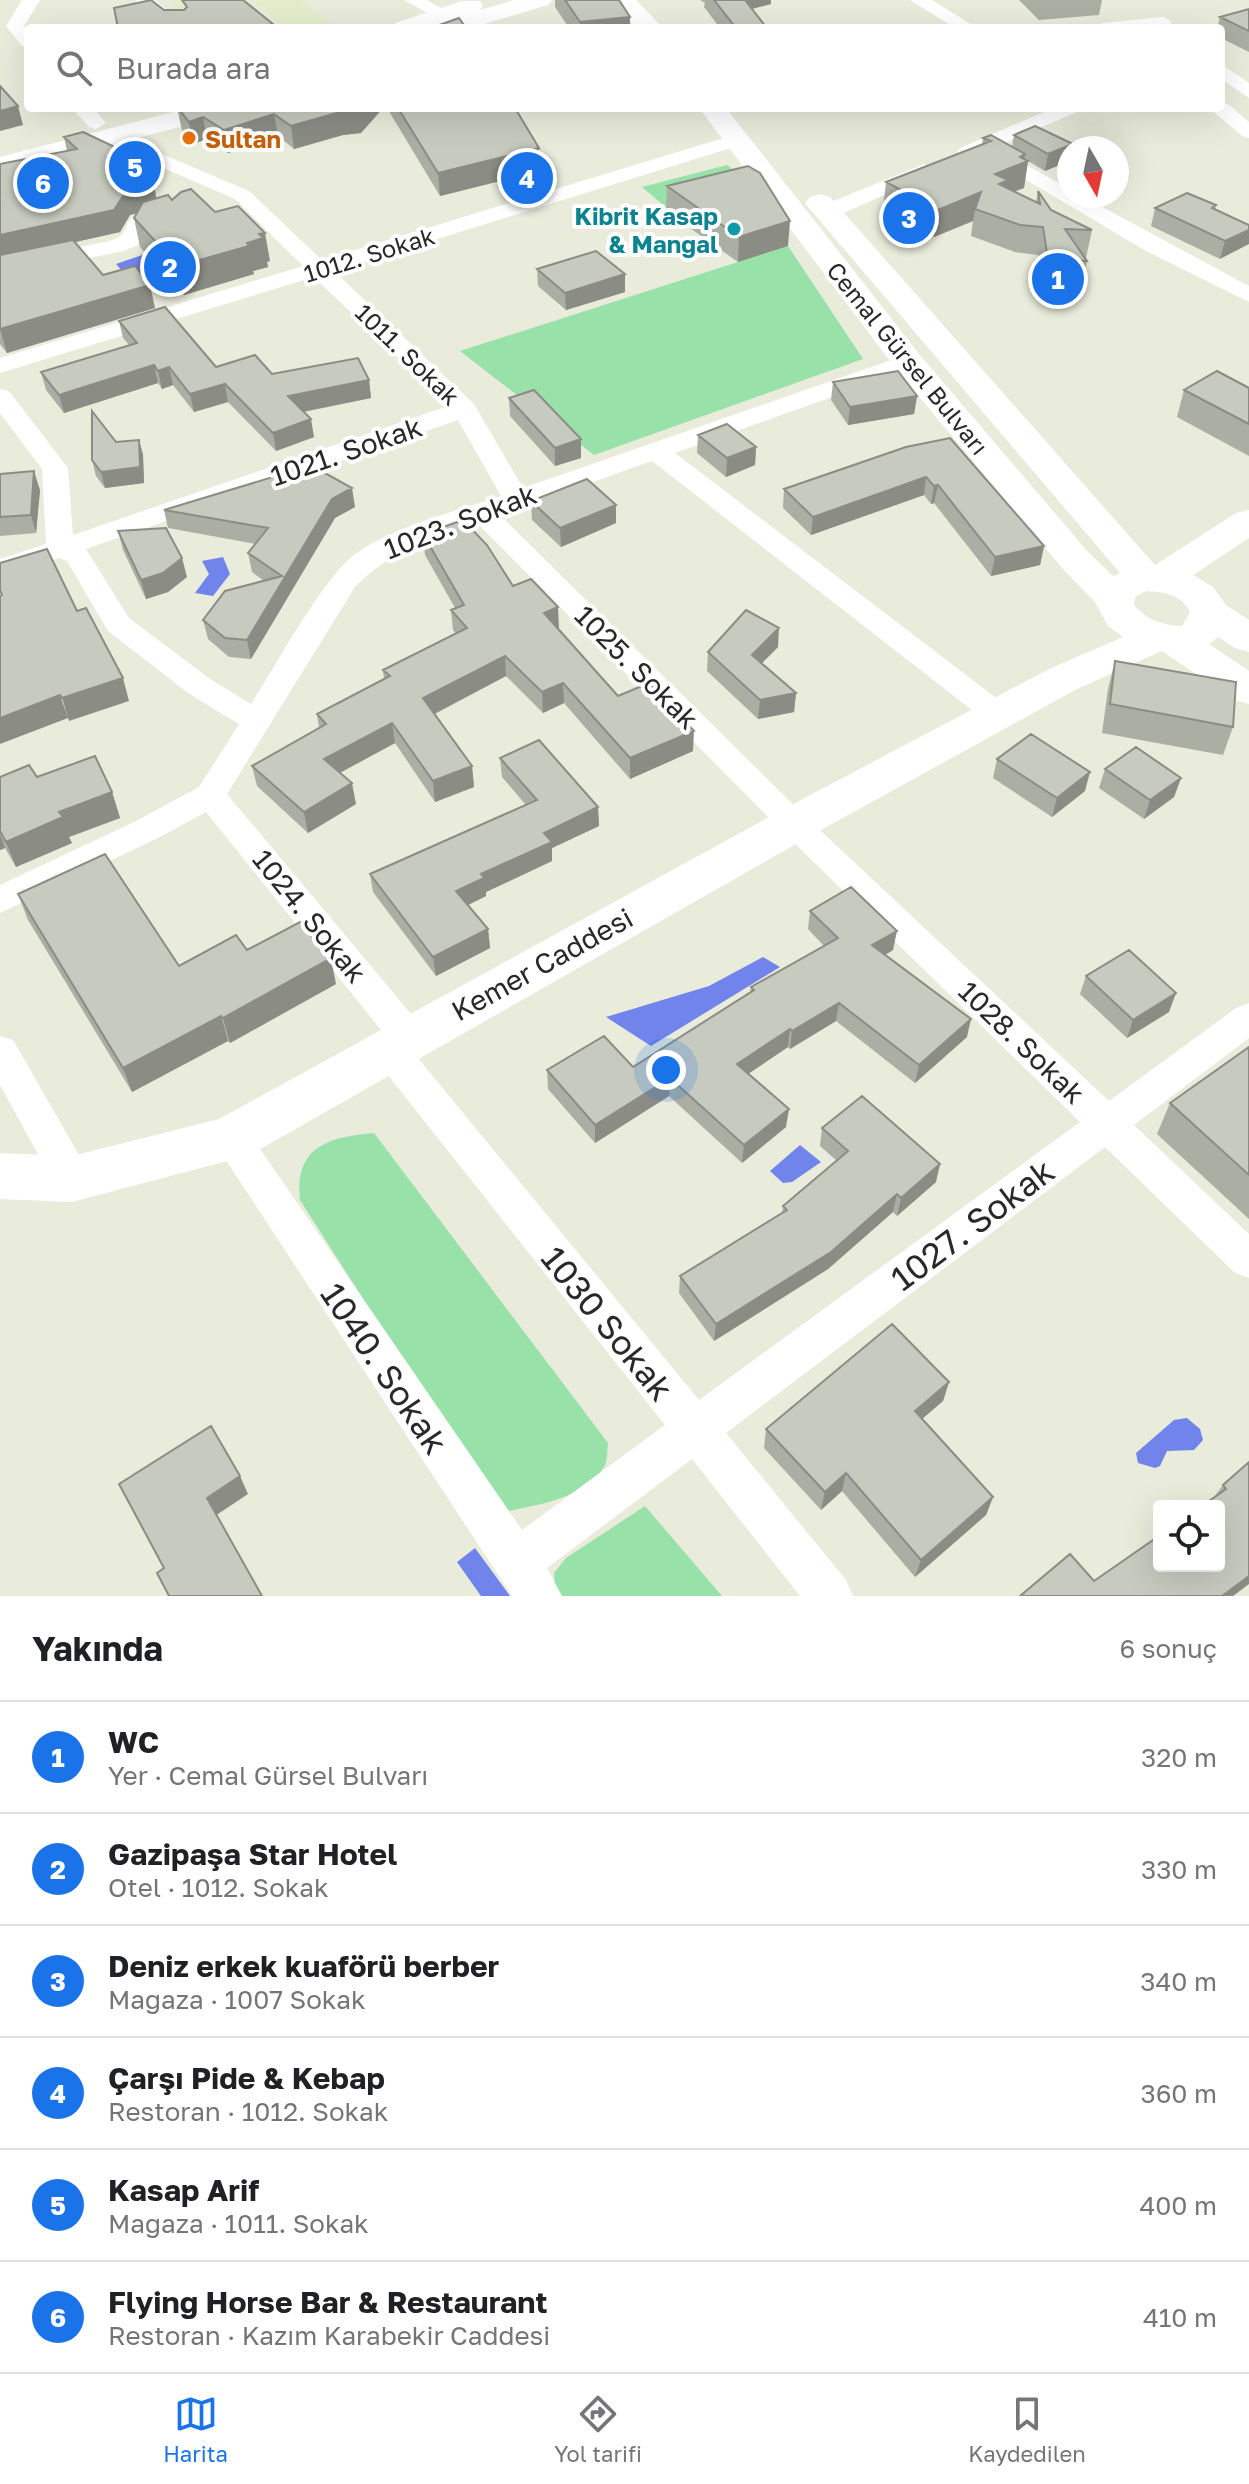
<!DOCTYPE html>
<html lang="tr">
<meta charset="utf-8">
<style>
body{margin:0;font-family:"Golos Text",sans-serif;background:#f6f6f6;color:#202124}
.controls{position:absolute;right:24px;bottom:24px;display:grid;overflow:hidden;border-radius:8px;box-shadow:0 8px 32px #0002}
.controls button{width:72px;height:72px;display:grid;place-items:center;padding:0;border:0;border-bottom:2px solid #e0e0e0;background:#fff;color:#202124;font:40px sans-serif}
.compass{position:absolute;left:1057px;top:136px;width:72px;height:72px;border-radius:50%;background:#fff;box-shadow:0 8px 32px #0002;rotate:171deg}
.you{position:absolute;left:666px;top:1070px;width:28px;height:28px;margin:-20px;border:6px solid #fff;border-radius:50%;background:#1a73e8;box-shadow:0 0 0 12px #1a73e833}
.badge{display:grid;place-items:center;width:52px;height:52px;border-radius:50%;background:#1a73e8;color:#fff;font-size:26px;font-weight:700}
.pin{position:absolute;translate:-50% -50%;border:4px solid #fff;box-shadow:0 2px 8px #0006}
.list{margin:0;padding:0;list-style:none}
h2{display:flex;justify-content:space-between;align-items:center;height:104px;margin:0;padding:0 32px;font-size:34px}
h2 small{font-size:26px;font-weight:400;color:#757577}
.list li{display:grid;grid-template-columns:52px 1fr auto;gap:24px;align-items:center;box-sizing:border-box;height:112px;padding:0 32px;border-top:2px solid #e0e0e0}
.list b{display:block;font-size:30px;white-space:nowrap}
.list p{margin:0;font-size:26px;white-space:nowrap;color:#757577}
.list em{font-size:26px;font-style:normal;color:#757577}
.icon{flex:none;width:44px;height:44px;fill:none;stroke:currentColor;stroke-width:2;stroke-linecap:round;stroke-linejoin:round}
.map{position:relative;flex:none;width:1249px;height:1596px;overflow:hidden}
.search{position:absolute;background:#fff;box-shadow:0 8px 32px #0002;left:24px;right:24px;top:24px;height:88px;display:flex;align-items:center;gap:20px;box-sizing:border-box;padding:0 28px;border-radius:8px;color:#757577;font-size:30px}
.sheet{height:776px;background:#fff}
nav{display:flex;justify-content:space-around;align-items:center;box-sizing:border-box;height:112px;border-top:2px solid #e0e0e0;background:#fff;font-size:22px;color:#757577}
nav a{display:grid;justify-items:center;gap:4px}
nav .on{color:#1a73e8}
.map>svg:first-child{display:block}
.education{fill:#e4edcb}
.green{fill:#98e1a9}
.water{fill:#7084ec}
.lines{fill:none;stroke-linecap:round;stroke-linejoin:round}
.street{fill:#fff;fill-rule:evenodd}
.secondary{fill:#fff;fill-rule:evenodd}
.wall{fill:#abaea3}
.shaded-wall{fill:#8b8d85}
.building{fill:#c7cabe;stroke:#8b8d85;stroke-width:2}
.food-dot{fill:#e8710a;stroke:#fff;stroke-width:3}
.culture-dot{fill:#0f9aa8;stroke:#fff;stroke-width:3}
.labels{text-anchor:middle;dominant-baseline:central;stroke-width:8;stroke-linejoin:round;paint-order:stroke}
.far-food-label{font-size:24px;font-weight:bold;fill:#c56008;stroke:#fff;text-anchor:start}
.far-culture-label{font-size:24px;font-weight:bold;fill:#0d838f;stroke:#fff;text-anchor:end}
.far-street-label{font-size:24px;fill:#292929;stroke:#fff}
.street-label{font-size:28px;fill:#292929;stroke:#fff}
.near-street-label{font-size:34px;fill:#292929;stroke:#fff}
</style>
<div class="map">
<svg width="1249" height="1596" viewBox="0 0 1249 1596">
<rect width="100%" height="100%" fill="#e9ebdb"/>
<path class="education" d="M168,0h132l34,26 -49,2 -33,-28 -69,12z"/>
<path class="green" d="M727,165l27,21 -86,23 -26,-22z
M788,246l75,113 -269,96 -134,-104z
M374,1133l234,310c-1,7 0,18 -4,24 -20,31 -63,37 -95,44l-25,-23 -184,-288c-6,-53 28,-63 74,-67z
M645,1506l77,90h-166l-2,-23 12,-15z"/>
<path class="water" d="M148,253l29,16 -43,12 -4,-1 -14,-16z
M223,557l7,17 -17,22 -18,-3 14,-19 -7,-13z
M763,957l17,10 -129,79 -45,-29 103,-31z
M800,1145l21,17 -29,20 -9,1 -13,-12z
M1187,1418l13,11 3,11 -9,10 -27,1 -7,15 -5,2 -17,-5 -2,-10 38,-33z
M475,1548l35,48h-29l-24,-34z"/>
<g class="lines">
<path class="street" d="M22,0h18l-16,26 4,4v17l-6,-1 -16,-20z
M135,0h20l33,28h-20z
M404,0h23l26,15 -3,4h-12z
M910,0h22l45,28h-22z
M1163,17l9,5 -3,4 -75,2 9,-5z
M1221,64l28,19v15l-28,-19z
M1221,102l7,2 21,18v16l-7,-2 -28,-24 -3,-4h10z
M72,108h21l13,15 -10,6 -7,-2z
M1053,108h27l-3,4 -82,35 74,42v7h13l167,90v16l-103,-51 -165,-98 -14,5 -10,-6 3,-4z
M110,132l139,59 73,69 408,-124h14l3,4 -3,4 -410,127 140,133 49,84 377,-131h16l4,5 -4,5 -241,86 333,254 4,7 -4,7 -11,3 -11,-3 -334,-260 -152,54 305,301 304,285 127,-93 13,-5v35l-115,87 115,109v44l-14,-5 -130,-126 -379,286 120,147 7,16h-53l-108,-137 -145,109 15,28h-50l-300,-457 5,-12 14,-4 14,4 277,403 143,-105 -289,-365 -5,-11 5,-11 9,-3 -179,-223 -46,25 -160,76v-28l136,-64 63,-34 40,-63 -51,-31 -80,-62 -41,-70 -8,-3 -59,20v-19l46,-15 -4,-75 -42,-56v-24l9,2 59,77 5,67 375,-129 -134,-129 -314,96v-15l303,-92 -68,-67 -132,-57 -3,-4 3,-4zM458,420l43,76c-46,16 -101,28 -143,56 -34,23 -82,114 -107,152l-41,-25 -81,-61 -43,-69zM477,523l306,309 297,290 -381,278 -286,-348 9,-3 5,-11 -5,-11 -195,-233 128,-207c35,-36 76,-48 122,-64z
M924,164l10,6 -3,4 -96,43h-16l-3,-5 3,-5z
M174,208l8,1 3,5 -3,5 -35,8 -9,18 -14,6 -124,25v-14l110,-21 11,-5 10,-18z
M0,1036l13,4 73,127 5,12 -5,12 -14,5 -14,-5 -58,-106z"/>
<path class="secondary" d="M514,0h38l-4,5 -77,23h-79l3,-5 67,-22h18l3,5 -3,4z
M606,0h30l27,28h-26z
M189,108h44l-4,6 -229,60v-17z
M699,108h27l194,247 168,197 25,24 7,-3 -310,-364 -5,-6 5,-6 10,-3 10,3 325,368 81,-52 13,-3v28l-56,37 20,12 13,18 23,15v32l-14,-4 -17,-11 -9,7 40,27v33l-15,-4 -72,-49 -85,38 -267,147 -560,319 -178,47 -72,-3v-46l72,3 147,-37 559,-307 271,-143 74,-32 -15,-11 -13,-24 -33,-34 -166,-199zM1146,591c18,1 35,3 44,21l-8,14c-20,-1 -35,-6 -48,-21l1,-8z"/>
</g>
<path class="wall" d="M555,0h64l11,17v11h-61l-14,-21z
M700,0h71v4l-19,5 13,19h-45l-16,-21 1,-4z
M1019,0h83l-3,15 -60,5z
M1249,9v43l-28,-14v-10h-4l3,-11z
M177,108h206l-22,25 -18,2 -49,14 -16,-13 -50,17 -21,-14 -14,5 -11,-14z
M387,108h128l25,63 -100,25z
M1014,135l59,9 -1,4h-3v13l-24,10 -17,-10 -4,27 -10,3 22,11 2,-11 13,19 41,20 -6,28h-1l2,3 -6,28 -30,-2 -9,-6 -4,-26 -23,-3 -44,-16 2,-15 -39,16 -51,-28 3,-27 96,-37 1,-7 29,9z
M64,137l90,48 2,13 16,2 43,12 55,49 -3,1 1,5 -15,4 1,3 -70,21 -44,-48 -6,-29 3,-5 -7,2 -10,17 -45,10 28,33 52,33 -148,45 -7,-9v-180l67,-13z
M667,186l121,60 -50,16 -72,-51z
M1216,205l-1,4 34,16 -29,34 -69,-33 4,-18z
M537,269l88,23 -59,18 -28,-24z
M119,321l97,46 56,7 97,6 2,18 -67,14 10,25 -38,14 -48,-49 -34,10 -21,-27 -11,4 -4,-6 -94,30 -18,-23 -5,-18 88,-27 -6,-7z
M833,382l84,14 -3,18 -66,11 -17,-25z
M1249,388v68l-72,-39 7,-27z
M509,398l72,41v19l-26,8 -45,-50z
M698,435l58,12 -1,18 -29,12 -29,-24z
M139,440l4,15 1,28 -39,5 -9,-12 -4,-16 24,-18z
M906,447l138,99 -4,19 -49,11 -57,-73 -3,1 -7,-9 -113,40 -28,-27 1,-19z
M283,467l72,40 -20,11 -84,141 -22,-2 -21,-18 -5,-19 61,-39 -12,-9 -4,-19 8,-9 -88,-16 -4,-18 121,-36z
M0,474l40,16 -4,43 -36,3z
M531,501l85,4v18l-55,24 -29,-27z
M118,531l69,46 -19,15 -22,7 -23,-49z
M423,534l90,52 46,42h-1l60,68 75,55 -63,28 -66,-76 -21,10 -37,-37 -71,38 37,52 2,21 -39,15 -40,-59 -55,30 16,31 -48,29 -51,-47 -5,-20 67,-38 -2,-14 67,-35 -1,-9 73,-36 -3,-4 -2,-20 4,-2 -30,-53z
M778,647l-16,16 34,30 -2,19 -36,7 -51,-48 1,-19z
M1115,661l118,66 -10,28 -121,-22 6,-44z
M500,758l98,49 1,19 -47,22v13l-66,31v4l-18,9 20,24 2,19 -54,28 -63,-84 -3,-18 156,-69 -24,-28z
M997,759l88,32 -33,26 -59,-39z
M1105,769l76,9 -7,19 -30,22 -45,-31z
M0,777h37l75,15 8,26 -51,19 3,6 -56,24 -11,-19 -5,2z
M18,894l161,72 68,-16 89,34 -106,59 -2,-2 -96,51 -104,-172z
M810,911l83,39 -8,5 82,82 -52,46 -79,-62 -46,28 -2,-2 -40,27 38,53 -44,36 -73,-67 -74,47 -47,-54 -1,-19 86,-3 117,-75 1,-5 73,-41 -16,-17z
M1086,976l83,36 -42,26 -47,-44z
M1249,1047v172l-92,-85 13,-31z
M822,1128l114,54 -39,34 -4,-4 -65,57 -114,72 -35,-48 1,-17 102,-63 1,-7 54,-45 -17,-15z
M949,1382l-6,19 -21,18 71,78 -7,18 -71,62 -73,-86 -21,19 -57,-62 2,-19z
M1249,1462l-16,134 -139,-15 121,-85 8,-11z"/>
<path class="shaded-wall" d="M739,0h32v4l-32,8z
M630,17v11h-50v-6z
M273,24l1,4h-17z
M18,106l5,19 -23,6v-20z
M360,108h23l-22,25 -18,2 -49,14 -3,-23 49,-14z
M274,114l4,22 -50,17 -4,-23z
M203,117l4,22 -14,5 -4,-22z
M1073,144l-1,4h-3v13l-24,10 3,-17z
M539,148l1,23 -100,25 -2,-23z
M1025,154l-1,9 4,-2 -4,27 -18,7 -11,-21 25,-17z
M154,185l4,23 -28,7 -10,17 -120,27v-24l125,-42z
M981,192l-6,17 -2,12 -39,16 4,-27z
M790,221l-2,25 -50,16 1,-25z
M1249,230v14l-29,15 5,-18z
M265,233l5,28 -3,1 1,5 -15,4 1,3 -70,21 -6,-29 69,-23 12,-9z
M625,274v18l-59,18 -1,-17z
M150,285l5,23 -148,45 -7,-24z
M154,365l4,18 -94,30 -5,-18z
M169,367l4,18 -11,4 -4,-18z
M369,380l2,18 -80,16 -3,-18z
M225,384l3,18 -34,10 -4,-18z
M917,396l-3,18 -66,11 2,-18z
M311,419l3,18 -38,14 -3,-18z
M581,439v19l-26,8v-18z
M139,440l4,15 1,28 -39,5 -4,-16z
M756,447l-1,18 -29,12 1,-19z
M34,471l6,19 -4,43 -5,-18z
M926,477l-2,18 -113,40 2,-18z
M938,485l-4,18 -3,1 3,-18z
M352,488l3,19 -20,11 -84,141 -4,-19 85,-141z
M616,505v18l-55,24 -1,-19z
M1044,546l-4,19 -49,11 4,-19z
M182,558l5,19 -19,15 -22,7 -5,-19z
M558,607l1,21 -14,5 -1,-20z
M779,628l-1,19 -27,27 1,-19z
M505,656l1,20 -80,42 -3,-20z
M123,678l6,23 -60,20 -7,-23z
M563,683l1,20 -21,10 -1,-21z
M796,693l-2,19 -36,7 2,-19z
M60,695l8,23 -68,26v-26z
M392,723l3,20 -67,36 -4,-20z
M694,731l-1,20 -63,28v-21z
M472,766l2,21 -39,15 -2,-21z
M1090,772l-5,19 -33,26 5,-19z
M1181,778l-7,19 -30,22 6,-19z
M352,783l4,21 -48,29 -4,-21z
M112,792l8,26 -51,19 3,6 -56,24 -10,-25 53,-30z
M598,807l1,19 -47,22v13l-66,31v4l-28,14 -2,-19 88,-58z
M0,835l5,13 -5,2z
M488,929l2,19 -54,28 -3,-19z
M897,931l-4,19 -24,14 3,-19z
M331,958l5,26 -106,59 -7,-25z
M1176,993l-7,19 -42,26 6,-18z
M839,1003l-3,18 -46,28 2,-18z
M221,1016l7,25 -96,51 -9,-24z
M971,1019l-4,18 -52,46 4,-18z
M790,1029l-2,18 -52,35 1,-18z
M670,1078l-1,18 -74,47v-18z
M789,1109l-3,18 -44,36 2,-18z
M940,1164l-4,18 -39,34 4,-18z
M897,1194l-4,18 -65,57 -114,72 2,-17z
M949,1382l-6,19 -34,29 6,-19z
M846,1473l-4,18 -21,19 4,-18z
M240,1476l8,18 -33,22 -8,-18z
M993,1497l-7,18 -71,62 6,-17z
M1249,1576v8l-16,12h-11z"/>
<path class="building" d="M151,0l13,10h20l3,-3 -5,-7h61l30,24 -16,4h-139l-4,-20z
M565,0h54l11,17 -50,5z
M714,0h31l21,27 -30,1z
M1249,9v22l-29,-14z
M459,18l7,10h-35z
M0,86l18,20 -18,5z
M178,108h182l-2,2 -18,2 -49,14 -17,-12 -50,16 -21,-13 -14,5z
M398,108h117l24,40 -101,25z
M1035,126l38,18 -25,10 -34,-19z
M83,132l34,16 37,37 -29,8 -11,17 -114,25v-71l77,-15 -13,-12z
M991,135l34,19 -5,3 8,4 -33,13 13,6 -9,4 41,20 -2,-13 13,19 41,20 -27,-1 22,32 -30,-2 -10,-6 -4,-26 -23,-2 -45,-16 6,-17 -43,18 -52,-28 105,-41 -8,-3z
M748,166l12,7 30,48 -51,16 -72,-51z
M191,189l24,23 23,-6 27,27 -6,1 4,4 -16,5 2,3 -71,20 -44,-48 9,-16 25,-7 4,5 9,-8z
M1187,193l29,12 -4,3 37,17v5l-24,11 -70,-33z
M73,240l30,35 32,-9 15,19 -150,44v-74z
M596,251l29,23 -60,19 -28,-24z
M165,307l51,60 39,-12 17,19 86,-16 11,22 -81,16 23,23 -38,14 -48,-49 -35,10 -21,-27 -11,4 -4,-6 -95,30 -18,-23 96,-29 -18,-22z
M898,371l19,25 -67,11 -17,-25z
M1217,371l32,17v36l-65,-34z
M534,390l47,49 -26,9 -46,-50z
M92,411l24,31 23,-2 1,27 -39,5 -9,-12z
M727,424l29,23 -29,11 -29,-23z
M950,438l94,108 -49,11 -57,-72 -4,1 -8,-9 -113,40 -29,-28 122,-42z
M305,462l47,26 -20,11 -85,141 -22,-2 -22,-18 22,-29 57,-15 -34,-23 20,-25 -104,-18 122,-37 -3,-6z
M34,471l-3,44 -31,2v-43z
M587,479l29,26 -56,23 -29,-27z
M463,520l24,25 26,41 18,-7 27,28 -14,6 74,83 31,-13 45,48 -64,27 -67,-75 -21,9 -37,-36 -82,42 49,68 -39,15 -41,-58 -68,36 28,24 -48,29 -52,-46 74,-42 -9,-10 73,-38 -7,-6 84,-42 -16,-18 13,-5 -41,-71z
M166,528l16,30 -19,15 -22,7 -23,-49z
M47,549l30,62 9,-3 37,70 -61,20 -2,-3 -60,23v-122l2,-1 -2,-5v-27z
M746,610l33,18 -27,27 44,38 -36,7 -52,-48z
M1115,661l121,21 -3,45 -123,-23z
M1031,734l59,38 -33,26 -60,-39z
M539,740l59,67 -54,26 8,9 -71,32 3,4 -28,13 32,38 -55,28 -63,-83 167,-74 -37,-42z
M1136,747l45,31 -31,22 -45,-31z
M95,756l17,36 -53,20 4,5 -57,25 -6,-11v-54l29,-12 8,12z
M105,854l74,112 57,-31 11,15 53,-28 31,36 -108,60 -2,-2 -98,52 -105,-174z
M851,887l46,44 -25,14 99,74 -52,46 -80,-62 -47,28 -2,-2 -53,35 52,45 -45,36 -74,-67 -75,47 -48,-55 57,-34 29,31 121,-77 -3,-3 87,-49 -28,-27z
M1129,950l47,43 -43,27 -47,-44z
M1249,1047v128l-79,-72z
M862,1096l78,68 -39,34 -4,-4 -66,58 -115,72 -36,-48 107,-66 -4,-4 65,-55 -26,-23z
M892,1324l57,58 -34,29 78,86 -72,63 -75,-87 -21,19 -59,-63z
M211,1426l29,50 -33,22 55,98h-93l-12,-23 7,-5 -45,-84z
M1249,1462v114l-27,20h-202l50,-42 24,27 65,-45v30h60v-60h-17l24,-17 -3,-4z"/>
<circle class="food-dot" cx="189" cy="138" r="8"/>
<circle class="culture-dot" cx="734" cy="229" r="8"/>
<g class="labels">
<g class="far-food-label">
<text x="205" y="138">Sultan</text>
</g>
<g class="far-culture-label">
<text x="718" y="215">Kibrit Kasap<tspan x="718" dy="28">&amp; Mangal</tspan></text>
</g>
<g class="far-street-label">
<text transform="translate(369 254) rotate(-17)">1012. Sokak</text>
<text transform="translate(408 354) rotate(44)">1011. Sokak</text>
<text transform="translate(908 358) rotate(51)">Cemal Gürsel Bulvarı</text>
</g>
<g class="street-label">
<text transform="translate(346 451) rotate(-19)">1021. Sokak</text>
<text transform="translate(460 521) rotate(-21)">1023. Sokak</text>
<text transform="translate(637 667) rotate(45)">1025. Sokak</text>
<text transform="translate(310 916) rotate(51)">1024. Sokak</text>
<text transform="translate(542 964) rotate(-29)">Kemer Caddesi</text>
<text transform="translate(1022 1042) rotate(44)">1028. Sokak</text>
</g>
<g class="near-street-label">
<text transform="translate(972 1224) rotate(-37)">1027. Sokak</text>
<text transform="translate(608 1323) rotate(51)">1030 Sokak</text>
<text transform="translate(385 1368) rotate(56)">1040. Sokak</text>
</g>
</g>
</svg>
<div class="controls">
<button><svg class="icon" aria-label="locate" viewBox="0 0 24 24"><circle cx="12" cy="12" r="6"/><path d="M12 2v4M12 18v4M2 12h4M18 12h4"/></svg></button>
</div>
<svg class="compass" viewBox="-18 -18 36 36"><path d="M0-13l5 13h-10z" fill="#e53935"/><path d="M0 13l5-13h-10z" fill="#757577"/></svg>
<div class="you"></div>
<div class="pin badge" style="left:1058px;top:279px">1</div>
<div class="pin badge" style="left:170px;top:267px">2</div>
<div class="pin badge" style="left:909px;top:218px">3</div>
<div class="pin badge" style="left:527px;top:178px">4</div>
<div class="pin badge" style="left:135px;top:167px">5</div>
<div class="pin badge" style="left:43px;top:183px">6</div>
<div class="search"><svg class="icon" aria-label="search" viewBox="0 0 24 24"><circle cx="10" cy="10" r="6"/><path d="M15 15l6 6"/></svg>Burada ara</div>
</div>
<section class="sheet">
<h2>Yakında<small>6 sonuç</small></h2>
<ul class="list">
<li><span class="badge">1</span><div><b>WC</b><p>Yer · Cemal Gürsel Bulvarı</p></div><em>320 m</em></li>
<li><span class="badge">2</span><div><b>Gazipaşa Star Hotel</b><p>Otel · 1012. Sokak</p></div><em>330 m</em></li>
<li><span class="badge">3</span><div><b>Deniz erkek kuaförü berber</b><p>Mağaza · 1007 Sokak</p></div><em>340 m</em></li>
<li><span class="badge">4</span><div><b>Çarşı Pide &amp; Kebap</b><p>Restoran · 1012. Sokak</p></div><em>360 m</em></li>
<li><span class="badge">5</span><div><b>Kasap Arif</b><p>Mağaza · 1011. Sokak</p></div><em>400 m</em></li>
<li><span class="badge">6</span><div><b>Flying Horse Bar &amp; Restaurant</b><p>Restoran · Kazım Karabekir Caddesi</p></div><em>410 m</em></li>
</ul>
</section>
<nav>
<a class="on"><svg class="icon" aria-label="map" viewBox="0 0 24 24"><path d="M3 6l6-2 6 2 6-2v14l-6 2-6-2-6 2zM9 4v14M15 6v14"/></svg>Harita</a>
<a><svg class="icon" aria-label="directions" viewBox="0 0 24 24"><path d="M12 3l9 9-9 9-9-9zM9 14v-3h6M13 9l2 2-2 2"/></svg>Yol tarifi</a>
<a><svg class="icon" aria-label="saved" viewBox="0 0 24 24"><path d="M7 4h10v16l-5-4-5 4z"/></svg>Kaydedilen</a>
</nav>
